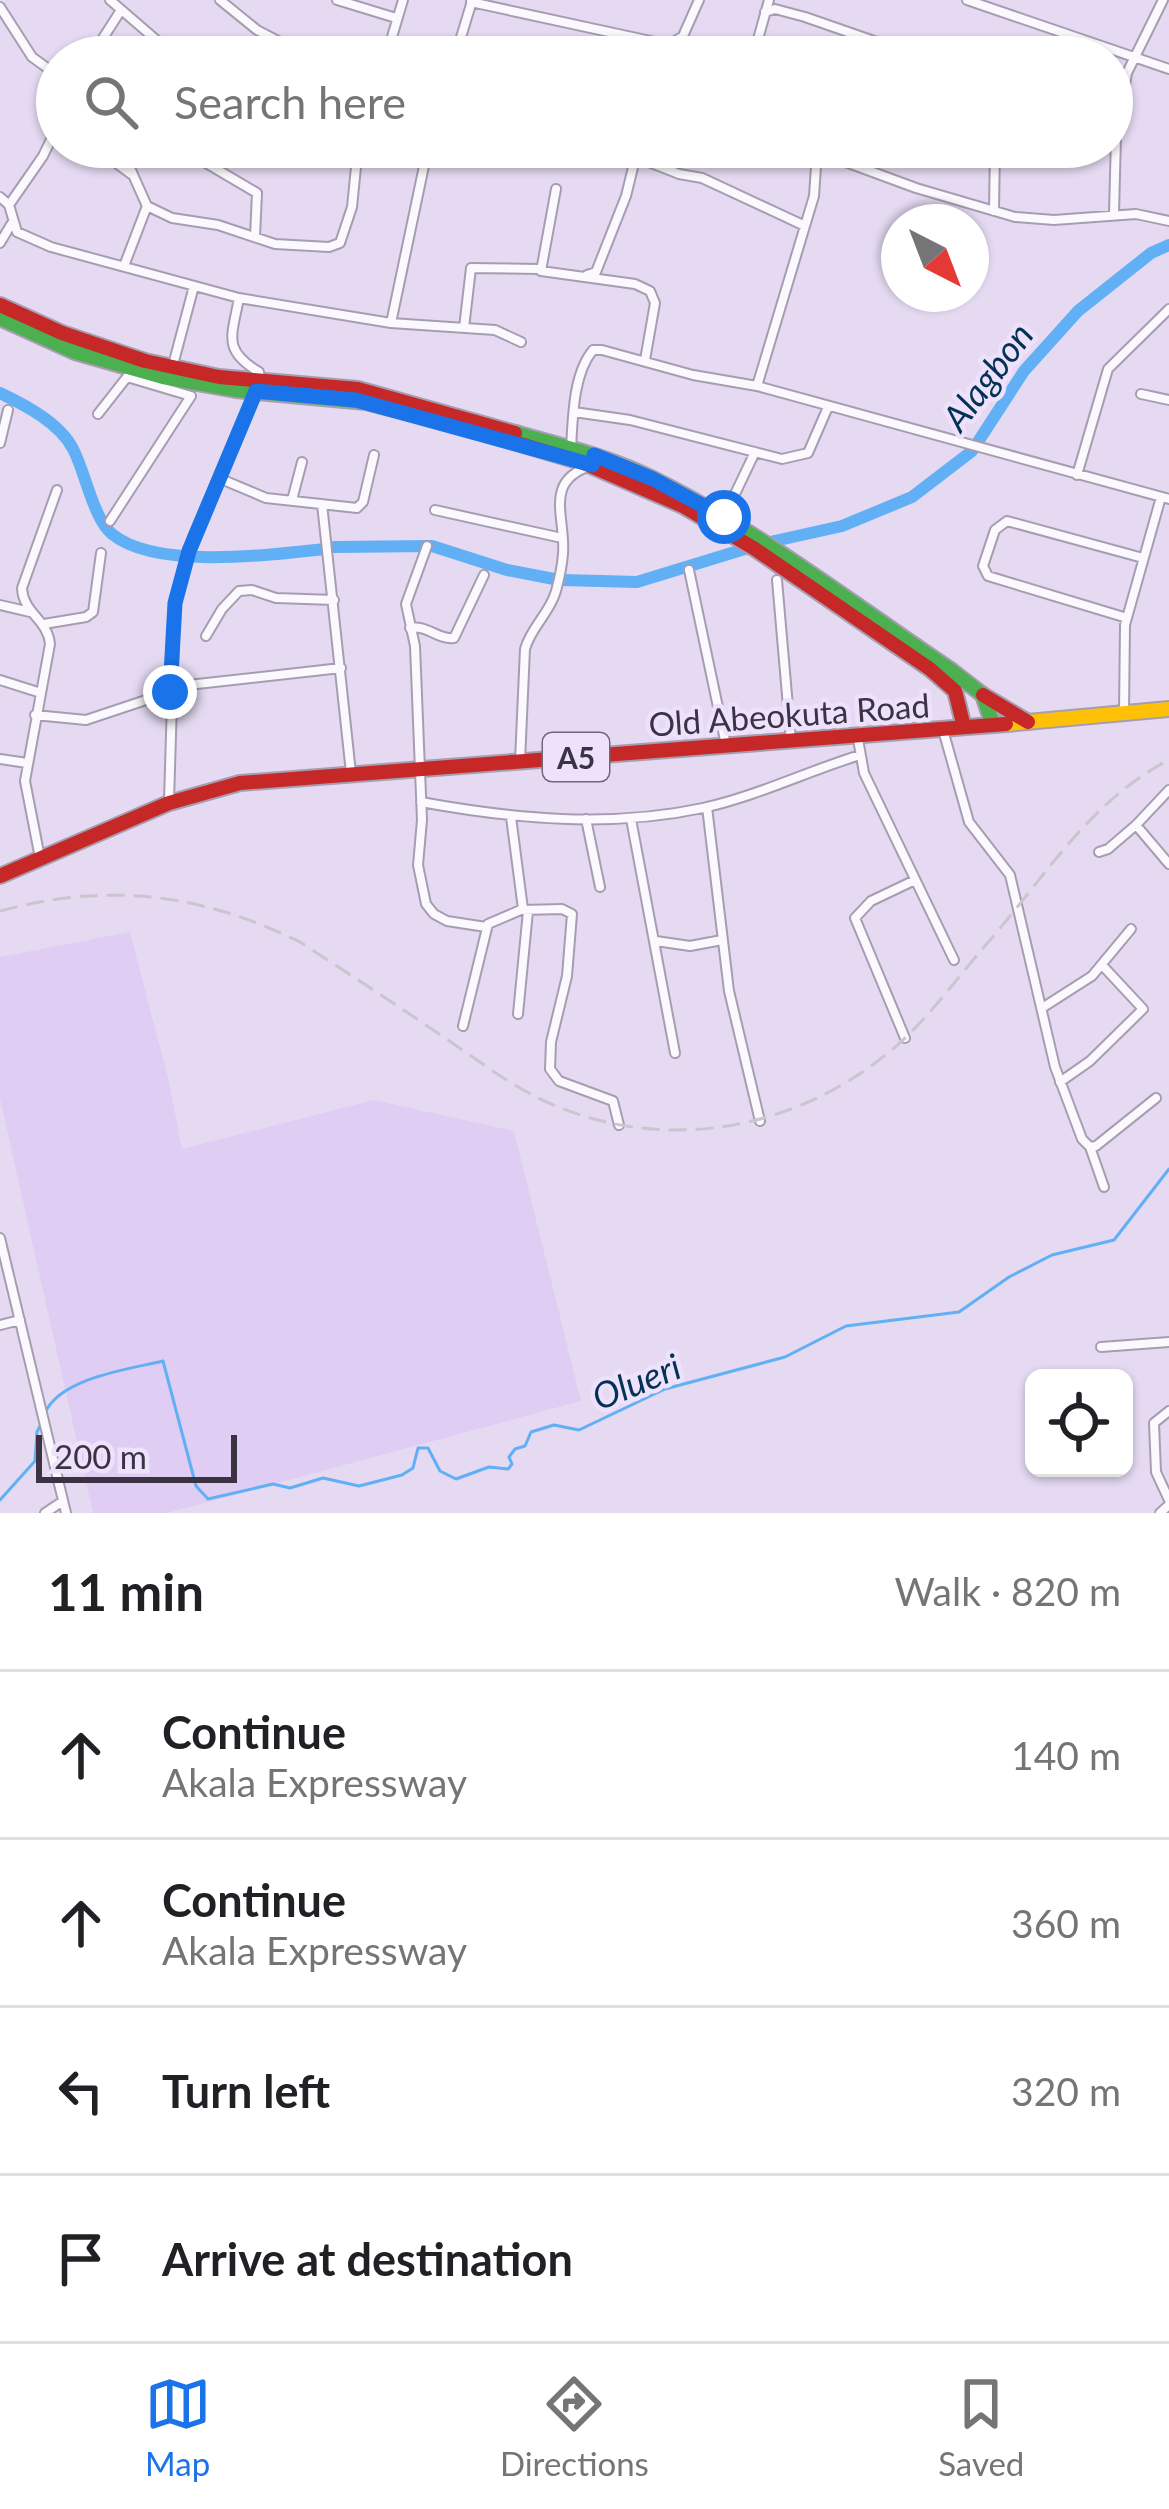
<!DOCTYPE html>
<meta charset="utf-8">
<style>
body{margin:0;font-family:Lato,sans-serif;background:#f2f2f2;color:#202124}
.controls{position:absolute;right:36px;bottom:36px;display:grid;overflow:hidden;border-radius:18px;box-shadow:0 3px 9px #0004}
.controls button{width:108px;height:108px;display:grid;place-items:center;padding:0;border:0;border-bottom:3px solid #e0e0e0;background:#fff;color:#202124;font:60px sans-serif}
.compass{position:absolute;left:881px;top:204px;width:108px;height:108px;border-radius:50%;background:#fff;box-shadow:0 3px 9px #0004;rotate:138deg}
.scale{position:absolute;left:36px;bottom:30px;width:201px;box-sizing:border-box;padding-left:12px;border:6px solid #3b3344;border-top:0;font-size:33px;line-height:42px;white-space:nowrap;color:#3b3344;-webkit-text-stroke:9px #eee1fc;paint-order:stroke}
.stop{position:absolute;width:36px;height:36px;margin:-27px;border:9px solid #1a73e8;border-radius:50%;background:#fff}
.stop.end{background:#1a73e8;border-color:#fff;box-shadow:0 3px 12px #0008}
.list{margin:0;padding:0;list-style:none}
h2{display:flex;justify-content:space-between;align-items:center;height:156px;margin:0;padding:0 48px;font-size:51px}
h2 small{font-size:39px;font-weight:400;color:#757577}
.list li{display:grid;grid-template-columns:78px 1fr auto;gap:36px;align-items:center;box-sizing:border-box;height:168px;padding:0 48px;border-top:3px solid #e0e0e0}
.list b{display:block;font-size:45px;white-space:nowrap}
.list p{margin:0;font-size:39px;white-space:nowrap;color:#757577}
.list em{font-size:39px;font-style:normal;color:#757577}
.icon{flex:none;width:66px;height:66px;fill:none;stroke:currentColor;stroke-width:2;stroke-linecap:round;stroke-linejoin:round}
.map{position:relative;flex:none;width:1169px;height:1513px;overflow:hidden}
.search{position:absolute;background:#fff;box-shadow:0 3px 9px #0004;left:36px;right:36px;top:36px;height:132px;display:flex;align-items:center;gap:30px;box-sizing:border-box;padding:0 42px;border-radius:66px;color:#757577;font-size:45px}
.sheet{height:828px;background:#fff}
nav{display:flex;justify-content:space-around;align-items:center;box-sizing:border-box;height:168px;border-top:3px solid #e0e0e0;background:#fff;font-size:33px;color:#757577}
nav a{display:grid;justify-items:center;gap:6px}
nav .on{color:#1a73e8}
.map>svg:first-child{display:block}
.built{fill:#e0cdf4}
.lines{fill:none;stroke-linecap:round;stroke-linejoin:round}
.stream{stroke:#61aff4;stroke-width:3}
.river{stroke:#61aff4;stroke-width:12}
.street-casing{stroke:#a69eb0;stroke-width:12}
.fast-casing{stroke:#a69eb0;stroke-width:18}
.slow-casing{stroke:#a69eb0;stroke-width:18}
.jam-casing{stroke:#a69eb0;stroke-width:18}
.street{stroke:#fbf9fd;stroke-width:8}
.fast{stroke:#4caf50;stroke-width:14}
.slow{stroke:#ffc107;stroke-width:14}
.jam{stroke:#c62828;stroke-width:14}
.rail{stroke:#c9c6cd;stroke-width:3;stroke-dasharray:18 9;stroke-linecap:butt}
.route{stroke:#1a73e8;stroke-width:15}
.labels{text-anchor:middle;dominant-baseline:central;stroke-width:9;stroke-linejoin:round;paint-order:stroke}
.shield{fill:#eee1fc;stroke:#71677b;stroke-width:3}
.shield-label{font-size:30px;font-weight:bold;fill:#3b3344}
.street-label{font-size:33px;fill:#3b3344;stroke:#eee1fc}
.water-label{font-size:36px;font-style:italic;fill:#043254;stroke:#eee1fc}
</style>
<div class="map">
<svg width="1169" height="1513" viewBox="0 0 1169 1513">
<rect width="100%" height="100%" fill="#e5daf2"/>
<path class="built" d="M130,932l39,150 13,67 192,-49 140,31 67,270 -414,112h-74l-93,-414v-142z"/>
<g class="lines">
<path class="stream" d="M45,1413c15,-35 84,-44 118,-52l33,125 12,13 65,-15 17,4 33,-10 36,8 43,-11 11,-7 5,-20h10l12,23 16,8 33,-12 19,2 4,-5 -3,-7 6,-8 10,-3 6,-14 23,-7 25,5 86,-41 120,-32 61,-31 113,-14 50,-35 43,-22 62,-15 55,-71
M0,1500l35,-39 2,-29 5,-10"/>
<path class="river" d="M0,393c25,12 60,30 73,56 12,22 20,69 39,85 44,36 158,21 212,15
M334,547l98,-1 75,24 47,9
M562,580l75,2 124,-38 81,-18 70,-29 60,-46 52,-80 54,-60 73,-58 18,-8"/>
<defs>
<path id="street" d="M110,0l51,44 7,13
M220,0l37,30 52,27
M337,0l59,18
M967,0l202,69
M471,2l198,43 14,-9 16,-36
M0,7l32,50 25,18
M765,12l10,-3 30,8 115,40
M91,57l30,-47
M386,57l17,-57
M455,57l17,-56
M753,57l16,-57
M113,147l-1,13 19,14
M135,147l-5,21 17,38 25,12 46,7 57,19 54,3 11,-4 12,-36 6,-60
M179,147l78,46 -2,44
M394,147l30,11
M805,147l111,41 99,29 39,3 82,-6 33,7
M636,157l43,17 23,4 103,48
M556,189l-15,82 94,13 15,7 5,12 -10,57
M0,197l9,8 8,27 34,15 188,51 152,25 104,7 26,12
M9,205l34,-49 14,-29
M994,211l1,-64
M1114,214l2,-78 11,-63 36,-73
M0,243l12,-20
M124,266l23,-60
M587,275l9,-3 30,-76 12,-49
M239,298c-7,38 -17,52 20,74l1,6
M391,323l37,-176
M464,328l7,-60 69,1
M173,365l21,-79
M757,386l57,-190 3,-44
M1141,394l28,6
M574,412l56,8 152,39 26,-6 20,-46
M98,414l29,-37 64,19 -81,125
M0,443l8,-33
M571,448c2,-31 2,-74 22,-98h9l91,25 64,11 412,113
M1077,475l31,-106 61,-60
M221,479l45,19 91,10 6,-6 11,-47
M292,500l10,-38
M322,504l29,269
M435,510l127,28
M725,515l30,-63
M427,546l-21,58 9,42 7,174 -4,45 8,39 8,10 13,7 39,6
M689,570l37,175
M777,580l14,161
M0,605l30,7
M1127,618l-139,-42 -5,-10 12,-36 12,-9 136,37
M44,624l42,-7 7,-5 8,-59
M410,628c18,-3 28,12 44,10l30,-63
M206,636l16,-27 17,-18 13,-1 24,8 58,2
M0,680l41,13
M170,687l171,-19
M1124,712l1,-87 36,-128
M35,715l51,5 84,-28
M943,730l26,92 41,53 45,192 27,72 8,8 6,-1 60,-48
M858,739l6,34 90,187
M0,759l27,4
M520,761l5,-112c6,-22 25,-36 31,-58 3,-11 6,-25 7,-37 3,-37 -20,-72 27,-88
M1169,790l-33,35 33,39
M169,801l6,-198 18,-66 61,-143
M421,802c93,17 188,26 282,6 54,-12 105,-37 157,-53
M707,807l22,184 31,130
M586,819l14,68
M631,819l44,234
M1099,852l9,-3 28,-24
M40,858l-15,-77 25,-137c-2,-24 -27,-31 -28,-56l35,-98
M522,910l40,-1 10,5 -5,62 -16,66 -1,27 9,12 54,20 6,24
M656,941l34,5 32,-6
M1042,1008l50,-32 39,-47
M518,1014l10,-103
M463,1026l25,-102 35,-15 -12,-92
M905,1038l-50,-120 16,-17 42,-20
M1060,1082l30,-21 53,-52 -41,-44
M1090,1147l14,40
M0,1238l66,275
M0,1325l20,-5
M1101,1347l68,-5
M1169,1411l-15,12 2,49 13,28
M45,1513l18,-12
M1160,1513l9,-8"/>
<path id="fast" d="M0,318l75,34 88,25 73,13 130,12 98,25
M515,433c47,13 96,25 140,47 105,52 200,126 297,191l31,24 10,30"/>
<path id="slow" d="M1006,724l163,-15"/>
<path id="jam" d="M0,305l62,28 83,28 74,16 139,12 157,44
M464,427l120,36 99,43 72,43 175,120 25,22 9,36
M983,695l45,27
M0,876l169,-73 71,-20 766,-59"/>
</defs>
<use href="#street" class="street-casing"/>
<use href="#fast" class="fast-casing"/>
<use href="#slow" class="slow-casing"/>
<use href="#jam" class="jam-casing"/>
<use href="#street" class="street"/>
<use href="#fast" class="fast"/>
<use href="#slow" class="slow"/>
<use href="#jam" class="jam"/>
<path class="rail" d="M0,911c108,-29 200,-18 300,31 49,32 97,63 145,96 37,25 74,54 116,70 115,45 240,19 333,-60 36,-31 65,-73 97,-109 55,-64 101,-140 178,-179"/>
</g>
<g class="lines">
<path class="route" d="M170,692l5,-89 14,-52 67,-160 100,9 236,65 2,-10 59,24 71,38"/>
</g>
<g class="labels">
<rect class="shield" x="543" y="733" width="66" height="48" rx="9"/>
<g class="shield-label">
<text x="576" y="757">A5</text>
</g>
<g class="street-label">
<text transform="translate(789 714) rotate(-4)">Old Abeokuta Road</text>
</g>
<g class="water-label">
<text transform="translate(987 376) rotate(-53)">Alagbon</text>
<text transform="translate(636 1381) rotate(-22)">Olueri</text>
</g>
</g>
</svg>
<div class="controls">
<button><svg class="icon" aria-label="locate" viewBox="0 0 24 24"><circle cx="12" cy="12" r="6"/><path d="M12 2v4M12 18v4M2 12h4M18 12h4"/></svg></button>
</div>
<svg class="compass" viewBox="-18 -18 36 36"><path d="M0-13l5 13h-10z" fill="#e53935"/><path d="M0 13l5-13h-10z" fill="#757577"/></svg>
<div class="scale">200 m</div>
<div class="stop" style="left:724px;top:517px"></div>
<div class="stop end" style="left:170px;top:692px"></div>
<div class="search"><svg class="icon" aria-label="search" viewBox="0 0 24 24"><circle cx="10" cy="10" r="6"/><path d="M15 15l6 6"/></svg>Search here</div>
</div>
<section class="sheet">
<h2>11 min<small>Walk · 820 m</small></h2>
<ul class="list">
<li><svg class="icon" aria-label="ahead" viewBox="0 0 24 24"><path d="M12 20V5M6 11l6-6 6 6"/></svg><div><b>Continue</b><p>Akala Expressway</p></div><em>140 m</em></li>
<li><svg class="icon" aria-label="ahead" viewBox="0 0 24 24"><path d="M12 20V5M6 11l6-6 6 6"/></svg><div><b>Continue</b><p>Akala Expressway</p></div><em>360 m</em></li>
<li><svg class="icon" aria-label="left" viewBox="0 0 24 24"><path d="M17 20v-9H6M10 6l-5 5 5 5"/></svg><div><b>Turn left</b></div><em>320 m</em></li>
<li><svg class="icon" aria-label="arrive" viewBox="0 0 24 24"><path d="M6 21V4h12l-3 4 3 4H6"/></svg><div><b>Arrive at destination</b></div></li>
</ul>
</section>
<nav>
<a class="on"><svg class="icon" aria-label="map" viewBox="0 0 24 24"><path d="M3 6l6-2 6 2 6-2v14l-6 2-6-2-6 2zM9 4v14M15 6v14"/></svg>Map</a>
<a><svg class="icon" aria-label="directions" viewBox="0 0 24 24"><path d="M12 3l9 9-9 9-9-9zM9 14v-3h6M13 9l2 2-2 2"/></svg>Directions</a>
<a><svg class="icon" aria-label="saved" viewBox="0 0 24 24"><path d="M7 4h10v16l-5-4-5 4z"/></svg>Saved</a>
</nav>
